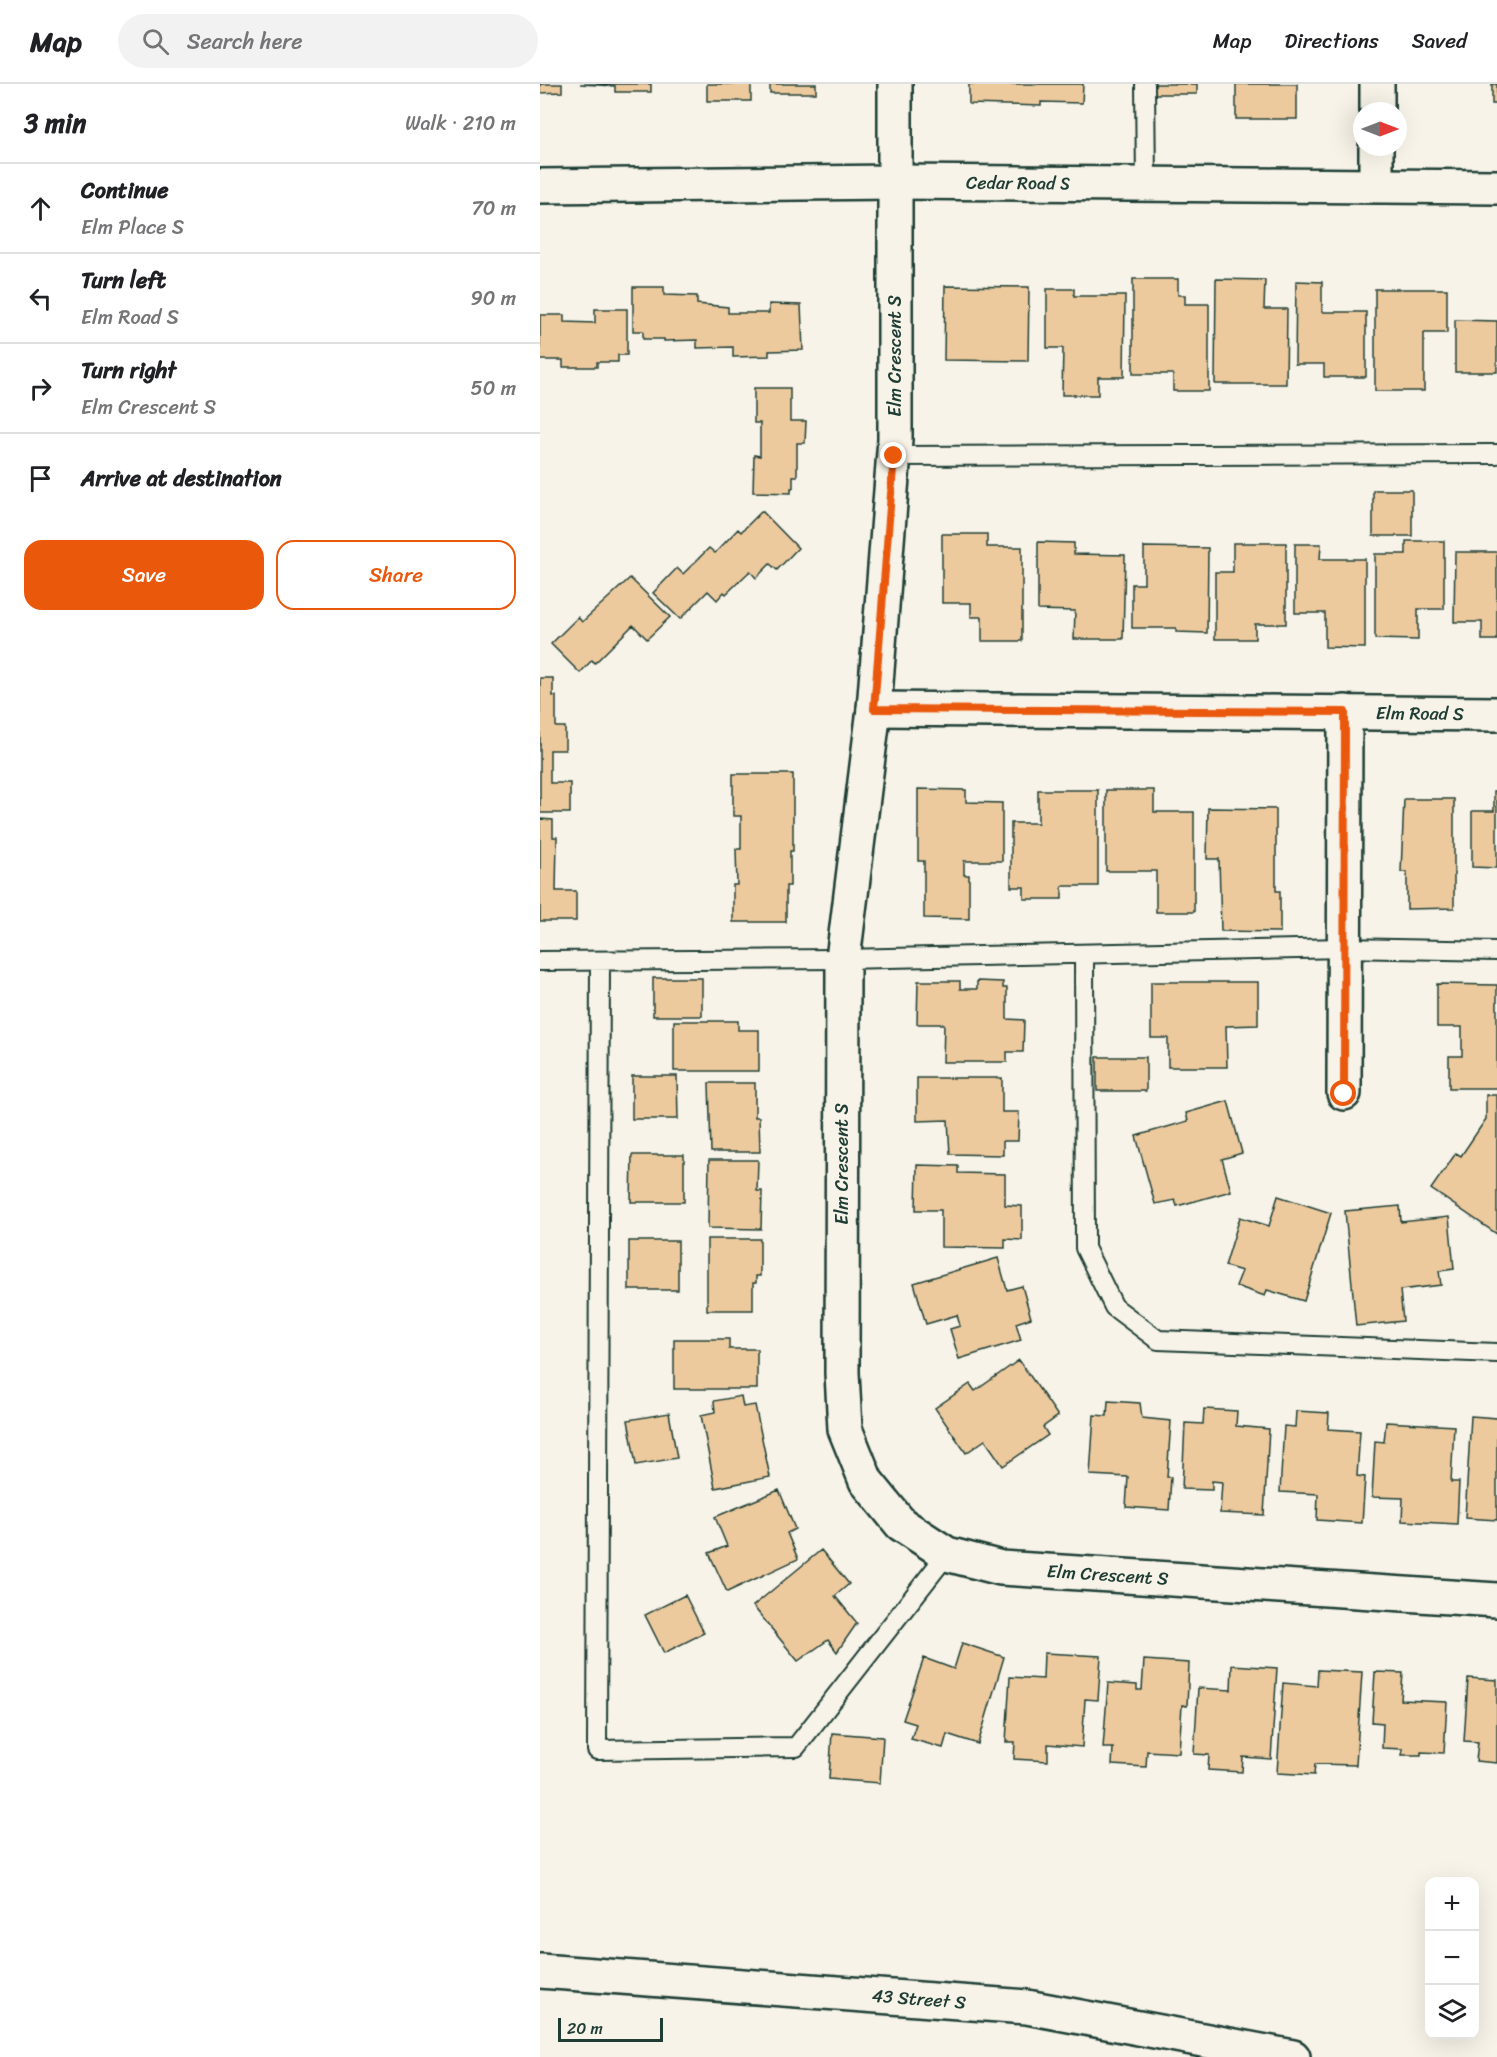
<!DOCTYPE html>
<meta charset="utf-8">
<style>
body{margin:0;font-family:Sriracha,sans-serif;background:#f2f2f2;color:#202124}
.controls{position:absolute;right:18px;bottom:18px;display:grid;overflow:hidden;border-radius:12px;box-shadow:0 6px 24px #0002}
.controls button{width:54px;height:54px;display:grid;place-items:center;padding:0;border:0;border-bottom:2px solid #e0e0e0;background:#fff;color:#202124;font:30px sans-serif}
.compass{position:absolute;left:813px;top:18px;width:54px;height:54px;border-radius:50%;background:#fff;box-shadow:0 6px 24px #0002;rotate:90deg}
.scale{position:absolute;left:18px;bottom:15px;width:105px;box-sizing:border-box;padding-left:6px;border:3px solid #1f3d34;border-top:0;font-size:16px;line-height:21px;white-space:nowrap;color:#1f3d34;-webkit-text-stroke:4px #f7f3e8;paint-order:stroke}
.stop{position:absolute;width:18px;height:18px;margin:-14px;border:4px solid #ea580c;border-radius:50%;background:#fff}
.stop.end{background:#ea580c;border-color:#fff;box-shadow:0 2px 6px #0008}
.list{margin:0;padding:0;list-style:none}
h2{display:flex;justify-content:space-between;align-items:center;height:78px;margin:0;padding:0 24px;font-size:26px}
h2 small{font-size:20px;font-weight:400;color:#757577}
.list li{display:grid;grid-template-columns:39px 1fr auto;gap:18px;align-items:center;box-sizing:border-box;height:90px;padding:0 24px;border-top:2px solid #e0e0e0}
.list b{display:block;font-size:22px;white-space:nowrap}
.list p{margin:0;font-size:20px;white-space:nowrap;color:#757577}
.list em{font-size:20px;font-style:normal;color:#757577}
.actions{display:flex;gap:12px;padding:18px 24px}
.actions a{flex:1;padding:14px 0;border:2px solid #ea580c;border-radius:18px;text-align:center;font-size:21px;color:#ea580c}
.actions .main{background:#ea580c;color:#fff}
.icon{flex:none;width:33px;height:33px;fill:none;stroke:currentColor;stroke-width:2;stroke-linecap:round;stroke-linejoin:round}
.map{position:relative;flex:none;width:957px;height:1973px;overflow:hidden}
header{display:flex;align-items:center;gap:36px;box-sizing:border-box;height:84px;padding:0 30px;background:#fff;border-bottom:2px solid #e0e0e0}
header strong{font-size:28px}
nav{display:flex;gap:33px;margin-inline-start:auto;font-size:21px}
.search{width:420px;height:54px;background:#f2f2f2;display:flex;align-items:center;gap:15px;box-sizing:border-box;padding:0 21px;border-radius:33px;color:#757577;font-size:22px}
main{display:flex}
aside{flex:1;background:#fff}
.map>svg:first-child{display:block}
.building{fill:#edca9e;stroke:#1f3d34;stroke-width:1.5}
.lines{fill:none;stroke-linecap:round;stroke-linejoin:round}
.lane-casing{stroke:#1f3d34;stroke-width:22}
.street-casing{stroke:#1f3d34;stroke-width:38}
.highway-casing{stroke:#1f3d34;stroke-width:38}
.lane{stroke:#f7f3e8;stroke-width:18}
.street{stroke:#f7f3e8;stroke-width:33}
.highway{stroke:#f7f3e8;stroke-width:33}
.route{stroke:#ea580c;stroke-width:8}
.labels{text-anchor:middle;dominant-baseline:central;stroke-width:6;stroke-linejoin:round;paint-order:stroke}
.street-label{font-size:18px;fill:#1f3d34;stroke:#f7f3e8}
</style>
<header>
<strong>Map</strong>
<div class="search"><svg class="icon" aria-label="search" viewBox="0 0 24 24"><circle cx="10" cy="10" r="6"/><path d="M15 15l6 6"/></svg>Search here</div>
<nav><a>Map</a><a>Directions</a><a>Saved</a></nav>
</header>
<main>
<aside>
<h2>3 min<small>Walk · 210 m</small></h2>
<ul class="list">
<li><svg class="icon" aria-label="ahead" viewBox="0 0 24 24"><path d="M12 20V5M6 11l6-6 6 6"/></svg><div><b>Continue</b><p>Elm Place S</p></div><em>70 m</em></li>
<li><svg class="icon" aria-label="left" viewBox="0 0 24 24"><path d="M17 20v-9H6M10 6l-5 5 5 5"/></svg><div><b>Turn left</b><p>Elm Road S</p></div><em>90 m</em></li>
<li><svg class="icon" aria-label="right" viewBox="0 0 24 24"><path d="M7 20v-9h11M14 6l5 5-5 5"/></svg><div><b>Turn right</b><p>Elm Crescent S</p></div><em>50 m</em></li>
<li><svg class="icon" aria-label="arrive" viewBox="0 0 24 24"><path d="M6 21V4h12l-3 4 3 4H6"/></svg><div><b>Arrive at destination</b></div></li>
</ul>
<div class="actions"><a class="main">Save</a><a>Share</a></div>
</aside>
<div class="map">
<svg width="957" height="1973" viewBox="0 0 957 1973">
<rect width="100%" height="100%" fill="#f7f3e8"/>
<filter id="ink" filterUnits="userSpaceOnUse"><feTurbulence type="fractalNoise" baseFrequency=".0167" numOctaves="2"/><feDisplacementMap in="SourceGraphic" scale="12" xChannelSelector="R" yChannelSelector="G"/><feConvolveMatrix kernelMatrix="1 2 1 2 8 2 1 2 1" color-interpolation-filters="sRGB"/></filter>
<g filter="url(#ink)">
<path class="building" d="M0,0h22v8l-22,1z
M40,0h71v8h-36v-6z
M167,0h44v17h-44z
M230,0h46v9h-46z
M429,0h114l-1,19 -41,-1v4l-72,-2z
M612,0h45v10h-45z
M696,0h61v35h-61z
M952,0h5v20h-5z
M593,195h45v16h7v9h24v87h-36v-17h-40z
M676,195l49,1 -1,29h23l-1,75h-71z
M756,197l26,1v30h44v65h-42v-13h-29z
M405,202l84,1 -1,74 -84,-1z
M93,203h31v8l33,1v8l31,3v6h41v-9l32,1 2,45 -34,1v5l-36,1v-10l-36,1v-8l-33,1v-2h-21v-8h-10z
M507,205h27v7h51l-1,81h-26v18h-36l1,-47h-16z
M835,205h72v44h-23v58h-49z
M55,225h32v46h-9v7h-21v5h-34v-7h-23v-45h24v7l31,1z
M915,236l42,1v51h-42z
M214,304h36v33h16l-1,22h-8v33h-4v12h-2v5l-38,-1 1,-37 6,1v-33h-6z
M833,406h39v46h-39z
M222,427l36,37 -21,22 -7,-6 -14,14 -6,-7 -24,23 -2,-2 -7,8 -9,-9 -28,28 -27,-26 24,-25 6,6 26,-26 6,5 23,-24 3,3z
M402,450h45v13h35v94h-40v-24h-11v-14h-29z
M866,457h38v68h-26v31l-43,-1v-85h31z
M498,458l36,1v11l51,1 -2,84h-49l1,-28 -37,-1z
M693,459h53v81h-31v15h-40v-67h18z
M755,460h26l-1,15h45v89l-40,-1v-34h-30z
M604,463l64,1 -1,85 -31,-1v-4h-44v-44h12z
M915,468h42v88h-15v-18h-28z
M90,494l40,39 -23,22 -14,-14 -38,38 -3,-3 -12,13 -29,-29 27,-27 4,5z
M0,594h13v18h3v31h9v23h-15v33h20v30h-30z
M193,690h60v77h-3v35h-4v36h-53v-37h4l-1,-36h5v-33h-8z
M378,705l48,1v12l36,1v58h-38v14h5v44l-45,-1v-57h-6z
M498,706h60v96h-36v13h-38v-12h-13v-64h27z
M566,706h48v22h40v100h-38v-41h-50z
M954,707h3v77l-25,-1v-56h22z
M864,715h50v109l-47,1v-37h-6z
M668,724l68,1v82h4v41l-59,-1 -2,-72h-12z
M0,735l13,1v17h4l-1,54h20v30h-36z
M113,894h49v38h-49z
M378,897h42v8h17v-8l26,1v6h4v31l17,1 -1,32h-16v10h-64l1,-38h-27z
M611,898h107v43l-32,1 1,41h-59v-29h-17z
M897,900l60,1v103h-48v-32h13v-29h-25z
M134,937h64v9h21v41h-85z
M557,973h49v34h-49z
M92,992h45l1,43h-46z
M377,994h85v34h17l-1,29h-15v14l-53,-1 -2,-34 -31,1z
M169,999h46v34h4l1,35h-49z
M946,1011h11v139l-66,-45 25,-36 5,3 25,-37z
M688,1017l14,52 -20,6 9,32 -54,15 -2,-6 -20,4 -19,-68 52,-15 -2,-8z
M92,1071h52v47h-53z
M169,1076h49l-1,31h5l-1,38 -53,-1z
M377,1081l41,1v7l47,1v31l17,1v34l-17,-1v9l-64,-1v-37h-25z
M738,1112l53,17 -27,88 -37,-11 -2,6 -29,-10 6,-15 -17,-5 15,-49 29,9z
M860,1122l1,16 48,-5 5,52 -15,2 2,14 -41,5 3,31 -47,5 -11,-115z
M167,1155h53v37h-4v7h-3v27h-46z
M89,1157h49v49h-49z
M458,1174l9,32 15,-4 9,32 -15,5 5,17 -62,19 -9,-30 10,-3 -3,-11 -31,9 -12,-41z
M134,1255h55v10h28v40h-83z
M479,1276l39,56 -15,11 5,8 -45,31 -18,-26 -19,13 -31,-45 35,-24 5,7z
M201,1312l2,11 12,-2 15,72 -55,11 -14,-73 14,-3 -1,-11z
M568,1317l32,2 2,15 29,3 -4,56h4l-2,33 -43,-3 2,-30 -38,-2 4,-60 13,1z
M664,1325l33,2 -1,15 33,3 -5,86 -44,-2 2,-31 -10,-1v9l-30,-1 3,-66 18,1z
M756,1327l33,2 -1,16 32,2 -3,45 8,1 -3,46 -45,-3 1,-26 -38,-2 4,-66 11,1z
M129,1329l8,45 -41,7 -8,-45z
M931,1332l26,2v102l-32,-2z
M846,1338l68,4 -3,56h8l-2,42 -55,-3 1,-23 -31,-1 3,-56 9,1z
M239,1406l16,39 -8,4 11,26 -71,33 -18,-39 18,-7 -12,-29z
M281,1466l28,34 -14,12 22,27 -20,29 -9,-12 -30,21 -45,-55z
M145,1511l19,38 -40,20 -19,-38z
M422,1559l42,14 -26,87 -31,-10 -4,14 -32,-9 5,-15 -13,-4 21,-62 30,11z
M504,1569l57,3 -3,44 -13,-1 -3,48 -34,-3v17l-34,-2 1,-17h-9l4,-65 33,2z
M604,1576l45,3 -2,43 -5,-1 -3,48 -32,-2 -1,16 -34,-2 1,-17h-10l5,-65 29,2v5h5z
M692,1581l45,3 -6,91 -28,-2 -1,15 -34,-2 1,-15 -15,-1 4,-66 33,2z
M778,1586l44,2 -6,93 -41,-1 -1,11 -37,-2 6,-90 34,3z
M835,1588l28,1 -2,27 46,2 -3,51 -23,-1v3h-19l1,-6 -21,-1 1,-25 -11,-1z
M928,1594l29,2v83l-21,-2 2,-19 -14,-1z
M292,1649l51,4 -3,46 -51,-4z"/>
<g class="lines">
<defs>
<path id="lane" d="M605,0l1,100
M354,372l603,-2
M544,870l1,294 29,59 44,33 339,13
M0,877l303,-2 501,-11 153,3
M60,877l-3,789 199,-3 151,-193"/>
<g id="street">
<path id="s1" d="M355,0v355l-21,270 -31,250 -1,414 3,56 21,52 35,43 46,30 54,14 496,32"/>
<path d="M837,27v-27"/>
<path d="M836,101v-38"/>
<path id="s2" d="M0,102l355,-4 602,5"/>
<path id="s3" d="M334,625l623,5"/>
<path d="M804,1009l1,-381"/>
</g>
<g id="highway">
<path id="s4" d="M0,1887l487,36 266,50"/>
</g>
</defs>
<use href="#lane" class="lane-casing"/>
<use href="#street" class="street-casing"/>
<use href="#highway" class="highway-casing"/>
<use href="#lane" class="lane"/>
<use href="#street" class="street"/>
<use href="#highway" class="highway"/>
</g>
</g>
<g class="lines" filter="url(#ink)">
<path class="route" d="M354,372l-20,253 471,3 -1,382"/>
</g>
<g class="labels">
<g class="street-label">
<text stroke="none"><textPath href="#s2" startOffset="478">Cedar Road S</textPath></text>
<text transform="translate(355 272) rotate(-90)">Elm Crescent S</text>
<text stroke="none"><textPath href="#s3" startOffset="546">Elm Road S</textPath></text>
<text transform="translate(302 1080) rotate(-90)">Elm Crescent S</text>
<text stroke="none"><textPath href="#s1" startOffset="1677">Elm Crescent S</textPath></text>
<text stroke="none"><textPath href="#s4" startOffset="380">43 Street S</textPath></text>
</g>
</g>
</svg>
<div class="controls">
<button>+</button>
<button>−</button>
<button><svg class="icon" aria-label="layers" viewBox="0 0 24 24"><path d="M12 4l9 5-9 5-9-5zM3 14l9 5 9-5"/></svg></button>
</div>
<svg class="compass" viewBox="-18 -18 36 36"><path d="M0-13l5 13h-10z" fill="#e53935"/><path d="M0 13l5-13h-10z" fill="#757577"/></svg>
<div class="scale">20 m</div>
<div class="stop" style="left:804px;top:1010px"></div>
<div class="stop end" style="left:354px;top:372px"></div>
</div>
</main>
